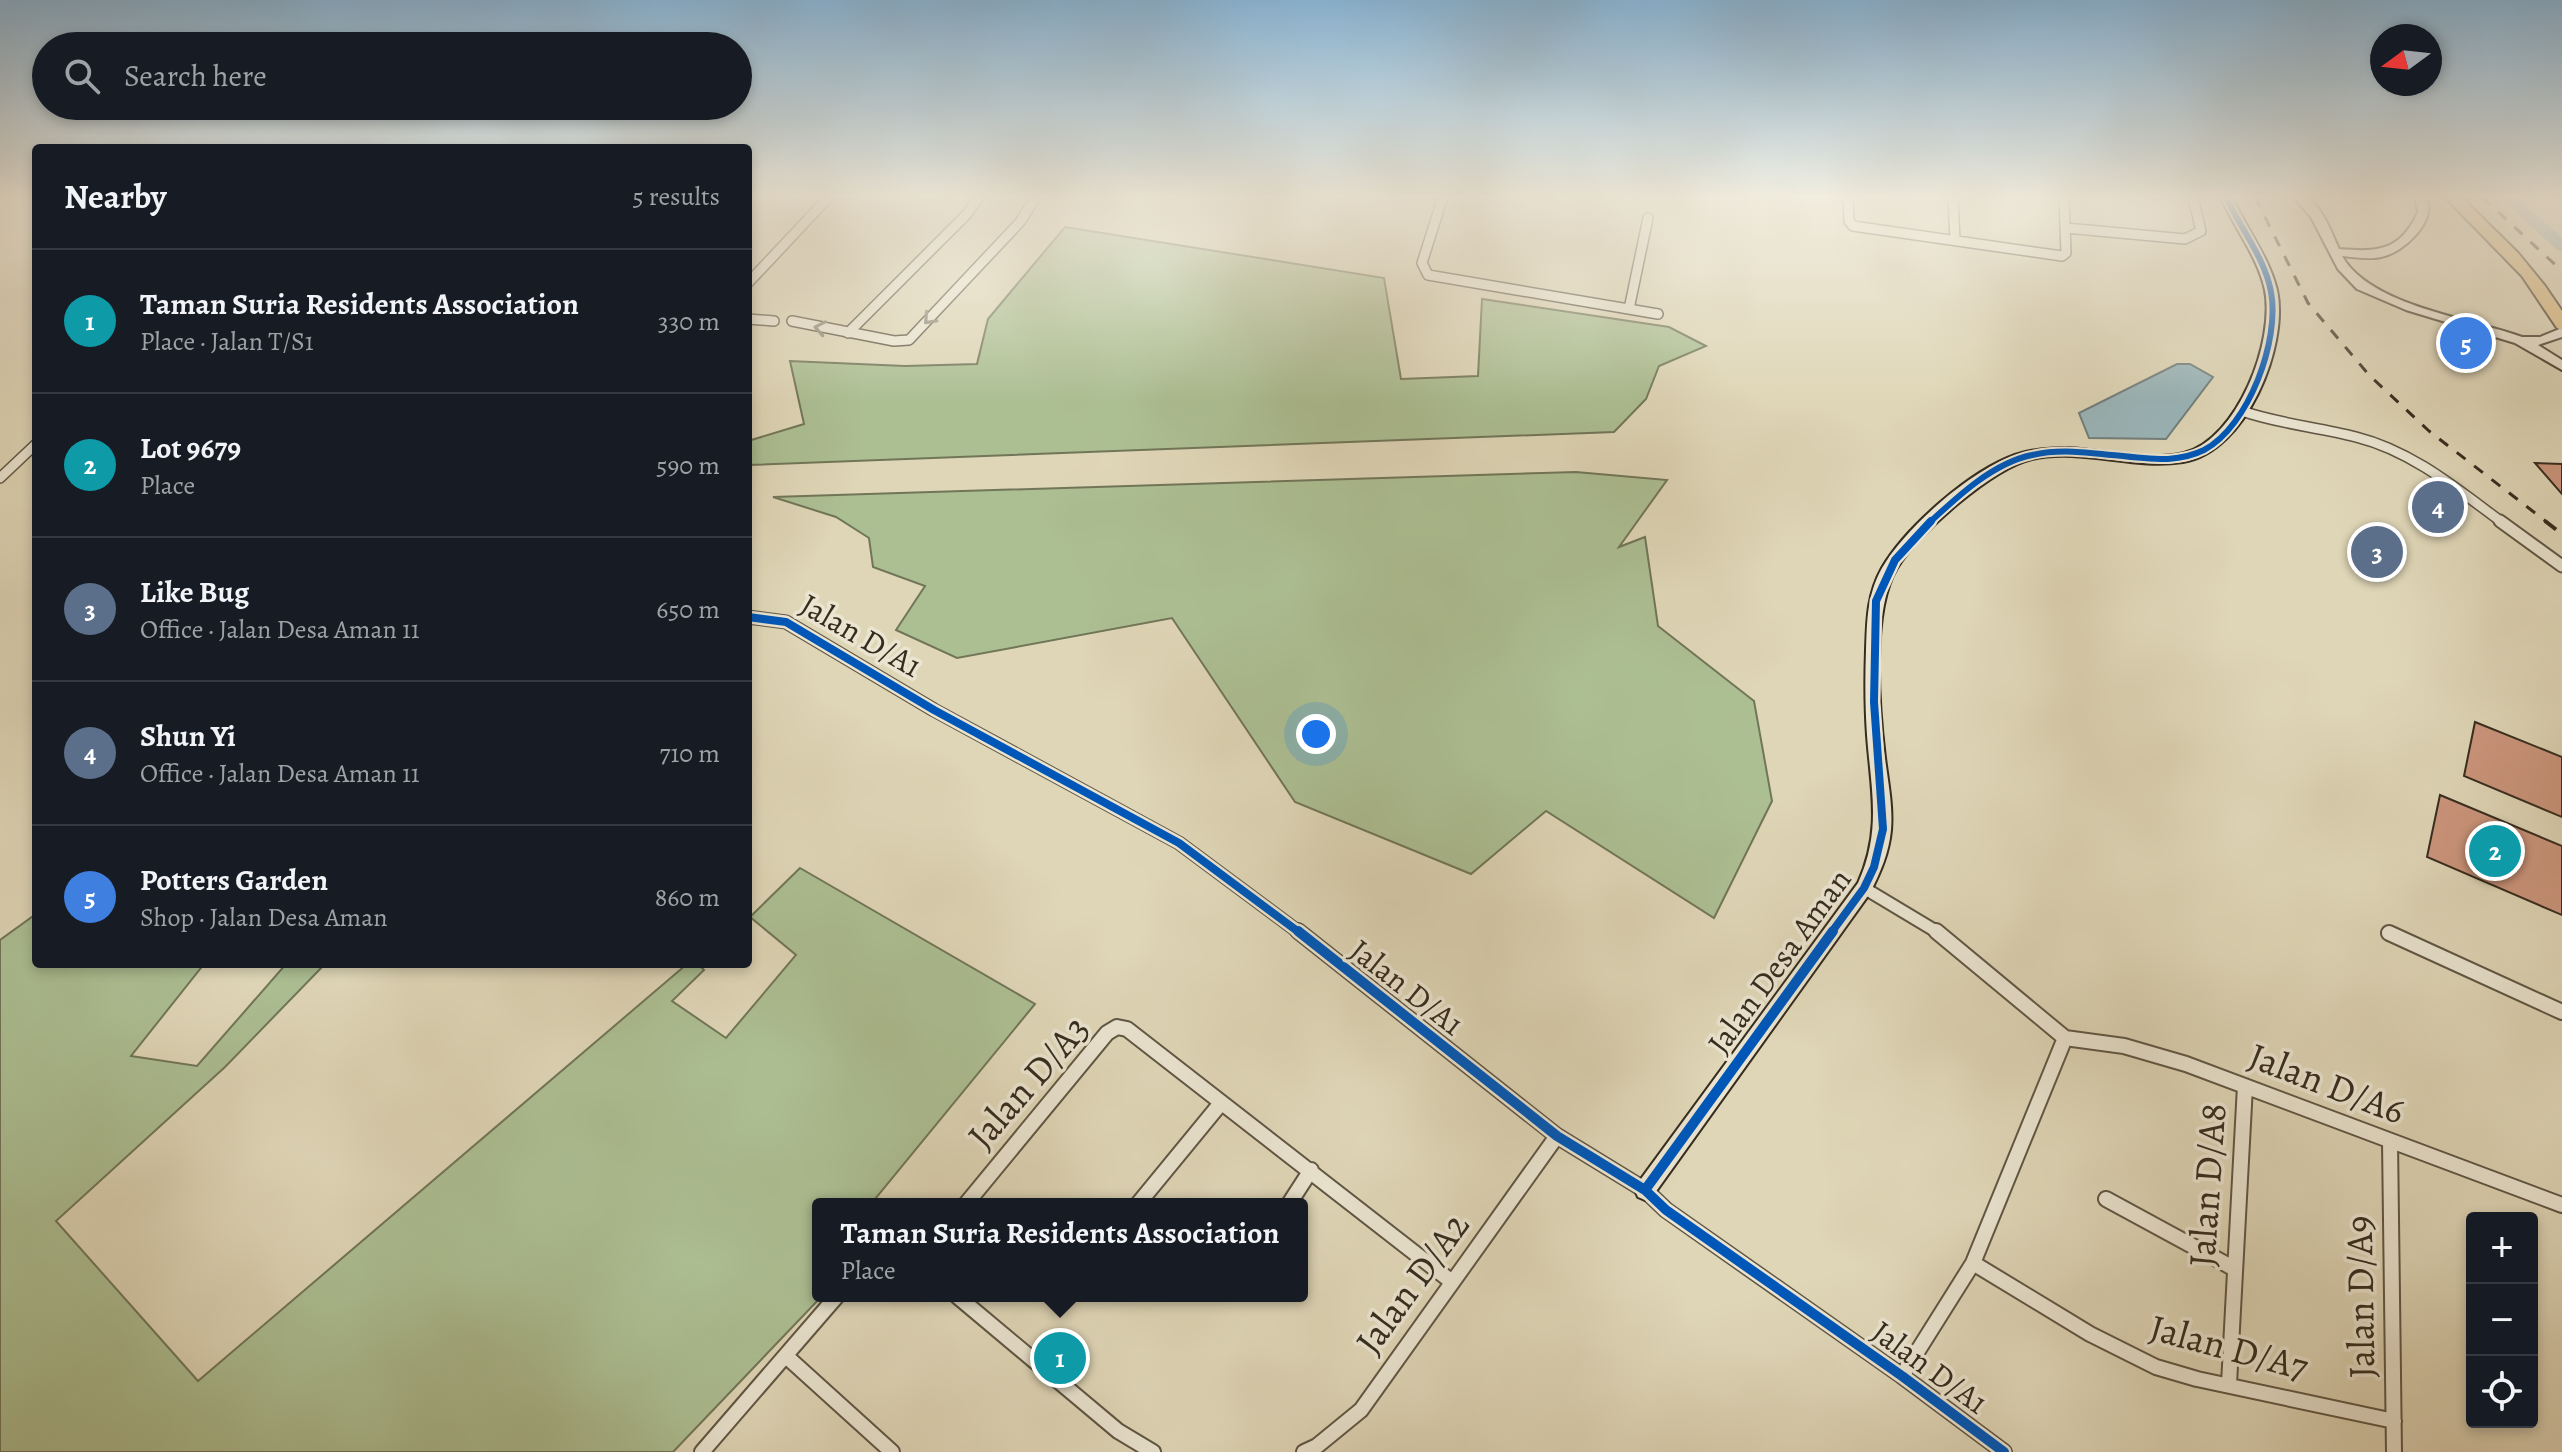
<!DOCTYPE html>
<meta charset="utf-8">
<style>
body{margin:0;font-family:Alegreya,serif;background:#242831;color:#f1f3f6}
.controls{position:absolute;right:24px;bottom:24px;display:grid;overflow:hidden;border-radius:8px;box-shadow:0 4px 12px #0003}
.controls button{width:72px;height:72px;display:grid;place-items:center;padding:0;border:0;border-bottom:2px solid #363941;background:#171b24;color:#f1f3f6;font:40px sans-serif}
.compass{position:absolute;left:2370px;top:24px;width:72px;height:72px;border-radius:50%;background:#171b24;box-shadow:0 4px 12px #0003;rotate:255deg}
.you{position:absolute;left:1316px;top:734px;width:28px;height:28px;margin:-20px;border:6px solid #fff;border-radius:50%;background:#1a73e8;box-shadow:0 0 0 12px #1a73e833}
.badge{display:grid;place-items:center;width:52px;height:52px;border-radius:50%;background:#b45309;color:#fff;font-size:26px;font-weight:700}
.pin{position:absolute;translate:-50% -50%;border:4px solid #fff;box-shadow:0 2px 8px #0006}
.popup{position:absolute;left:812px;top:1198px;width:496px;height:104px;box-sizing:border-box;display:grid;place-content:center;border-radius:8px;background:#171b24;filter:drop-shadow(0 2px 6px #0005);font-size:26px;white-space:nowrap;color:#9ea1a6}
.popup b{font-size:30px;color:#f1f3f6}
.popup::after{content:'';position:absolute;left:50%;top:100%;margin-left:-16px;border:16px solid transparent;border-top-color:#171b24}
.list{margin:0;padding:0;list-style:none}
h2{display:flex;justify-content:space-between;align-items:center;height:104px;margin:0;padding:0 32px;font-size:34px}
h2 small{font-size:26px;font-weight:400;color:#9ea1a6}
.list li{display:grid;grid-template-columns:52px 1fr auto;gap:24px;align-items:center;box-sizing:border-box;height:144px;padding:0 32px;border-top:2px solid #363941}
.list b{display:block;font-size:30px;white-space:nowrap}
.list p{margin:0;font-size:26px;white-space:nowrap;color:#9ea1a6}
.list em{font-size:26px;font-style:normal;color:#9ea1a6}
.icon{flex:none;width:44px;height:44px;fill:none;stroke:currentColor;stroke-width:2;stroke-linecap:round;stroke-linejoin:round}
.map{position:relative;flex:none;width:2562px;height:1452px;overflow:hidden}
.search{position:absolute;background:#171b24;box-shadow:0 4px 12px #0003;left:32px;top:32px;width:720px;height:88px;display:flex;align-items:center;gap:20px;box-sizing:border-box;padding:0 28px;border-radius:44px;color:#9ea1a6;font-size:30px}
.panel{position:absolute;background:#171b24;box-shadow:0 4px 12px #0003;left:32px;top:144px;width:720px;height:824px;border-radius:8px}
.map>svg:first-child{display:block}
.green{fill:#acbf93;stroke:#717658;stroke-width:2}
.water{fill:#9ab6bb;stroke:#727f7c;stroke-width:2}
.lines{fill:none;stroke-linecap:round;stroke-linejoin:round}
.river{fill:#9ab6bb;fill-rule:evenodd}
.building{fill:#cc967d;stroke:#362c1e;stroke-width:2}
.street-far2-casing{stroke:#605644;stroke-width:12}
.street-far1-casing{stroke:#605644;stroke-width:15}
.street-casing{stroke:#605644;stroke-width:18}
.secondary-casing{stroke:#362c1e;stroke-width:4}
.highway-casing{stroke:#362c1e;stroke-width:4}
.street-far2{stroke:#eae4d0;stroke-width:9}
.street-far1{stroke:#eae4d0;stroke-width:11}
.street{stroke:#eae4d0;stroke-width:14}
.secondary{fill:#eae4d0;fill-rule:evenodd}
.highway{fill:#e0bb7c;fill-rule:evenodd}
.rail-far1{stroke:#362c1e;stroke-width:3;stroke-dasharray:11 11;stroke-linecap:butt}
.rail{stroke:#362c1e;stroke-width:4;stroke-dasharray:14 14;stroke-linecap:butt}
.cycleway-far2-casing{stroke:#eae4d0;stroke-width:10}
.cycleway-far1-casing{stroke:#eae4d0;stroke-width:13}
.cycleway-casing{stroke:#eae4d0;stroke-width:15}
.cycleway-far2{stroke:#0057b8;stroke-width:6}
.cycleway-far1{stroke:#0057b8;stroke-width:8}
.cycleway{stroke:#0057b8;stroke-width:10}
.oneway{stroke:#908877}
.labels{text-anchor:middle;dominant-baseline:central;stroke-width:7;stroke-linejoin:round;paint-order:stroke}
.street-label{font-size:32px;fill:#362c1e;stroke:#eae4d0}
.near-street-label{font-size:38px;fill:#362c1e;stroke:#eae4d0}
</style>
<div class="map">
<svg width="2562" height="1452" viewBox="0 0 2562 1452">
<rect width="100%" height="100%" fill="#dfd6b7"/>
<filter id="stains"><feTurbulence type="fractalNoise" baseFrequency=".0025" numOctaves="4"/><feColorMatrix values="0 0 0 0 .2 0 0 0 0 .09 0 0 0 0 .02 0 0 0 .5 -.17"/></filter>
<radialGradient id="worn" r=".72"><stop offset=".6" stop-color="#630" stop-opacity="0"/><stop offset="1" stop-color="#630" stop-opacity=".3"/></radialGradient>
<path class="green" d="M1065,227l319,51 17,101 77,-3 4,-77 187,28 37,19 -47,20 -13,33 -32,33 -866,33v-24l56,-17 -14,-63 115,5 72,-2 11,-45z
M1576,472l91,8 -48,67 26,-10 13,89 96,75 18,100 -58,117 -168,-107 -75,63 -176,-72 -123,-184 -215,40 -61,-28 29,-44 -52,-19 -4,-29 -33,-21 -63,-20z
M800,868l235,136 -164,200h-53v92h4l-149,156h-673v-512l36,-26v50h168l-73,92 66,10 89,-102h39l-100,103 -169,154 142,160 489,-417h11l6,6 -32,31 54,37 70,-83 -46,-38z"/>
<path class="water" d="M2177,364h13l23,13 -47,62 -77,-1 -10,-25z"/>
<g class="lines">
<path class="river" d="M2499,197h17l46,41v13l-6,-2z"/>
</g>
<path class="building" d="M2535,463l27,1v30z
M2475,722l87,35v60l-98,-41z
M2440,795l122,51v69l-135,-58z
M1060,1343l15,13 -13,15 -15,-12z"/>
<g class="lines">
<defs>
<path id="street-far2" d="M1443,197l-21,66 6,12 230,39
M1848,197l1,24 4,5 209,30 4,-3 -2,-56
M1953,197l2,43
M2066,228l119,11 16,-8 -8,-34
M748,283l81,-86
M1629,309l19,-91
M748,319l26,2
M792,321l102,20 15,-1 111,-118 16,-25
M848,333l119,-119 12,-17
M2242,411c37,13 76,16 114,26 56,14 101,52 147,86
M0,478l36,-34"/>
<path id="street-far1" d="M2500,521l62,45
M748,617l38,5 148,88 245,133 121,90
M1864,888l75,45"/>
<path id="street" d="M1298,931l259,205 88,54 21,20 236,166 102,76
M1936,931l129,107 59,8 62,18 376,141
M2389,933l173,79
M2390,1141l4,311
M2106,1199l127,69
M966,1204l141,-171 10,-6 10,2 325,253
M1138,1204l83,-101
M1289,1204l22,-34
M1973,1263l117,71 66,33 41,12 197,42
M957,1296l161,135 35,21
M786,1356l106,96
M1902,1376l71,-113 92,-225
M2229,1384l16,-298
M702,1452l135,-156
M1304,1452l13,-6 44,-36 196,-274"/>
<path id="secondary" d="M2221,197h11c14,31 37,60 45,93 12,56 -31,162 -94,172 -50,8 -101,-14 -151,-3 -39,9 -114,74 -135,109 -26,43 -18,140 -12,190 3,24 8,48 6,72 -2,23 -11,43 -21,63l-218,304 -7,3 -7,-3 -3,-7 3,-7 220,-300c24,-53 13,-93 9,-148 -2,-29 -2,-57 -1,-85 1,-30 1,-55 16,-82 24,-41 88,-97 133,-113 17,-6 35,-7 54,-7 36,2 78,14 115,5 54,-14 91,-112 81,-163 -7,-33 -31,-62 -44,-93z
M2293,197c2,0 11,0 13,1 16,7 26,36 33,51 38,3 61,3 79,-37l-3,-15h11c12,24 -23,56 -45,60 -13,3 -26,0 -39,-1 28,50 128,62 180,81h18l22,-9v9l-24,8 24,15v10l-47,-27 -109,-33 -49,-21 -19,-20 -27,-52z"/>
<path id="highway" d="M2445,197h16l57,56 27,33 17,25v19l-5,-2 -35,-52z"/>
</defs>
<use href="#street-far2" class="street-far2-casing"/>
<use href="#street-far1" class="street-far1-casing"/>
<use href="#street" class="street-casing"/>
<use href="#secondary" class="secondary-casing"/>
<use href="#highway" class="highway-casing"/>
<use href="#street-far2" class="street-far2"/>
<use href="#street-far1" class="street-far1"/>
<use href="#street" class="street"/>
<use href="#secondary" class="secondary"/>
<use href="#highway" class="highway"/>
<path class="rail-far1" d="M2255,197l53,106 61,72 60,56 119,92
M2482,197l80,74"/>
<path class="rail" d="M2545,521l17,13"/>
<defs>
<path id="cycleway-far2" d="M1929,523c29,-27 64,-60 103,-68 43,-10 92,5 136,4 13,-1 24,-3 36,-9 45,-24 76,-110 67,-158 -6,-34 -31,-64 -45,-95"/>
<path id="cycleway-far1" d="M748,617l38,5 148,88 245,133 121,90
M1831,933l33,-45 10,-21 9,-38 -9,-127 2,-101 19,-41 36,-39"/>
<path id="cycleway" d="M1298,931l259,205 88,54 21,20 236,166 102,76
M1645,1190l188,-259"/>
</defs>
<use href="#cycleway-far2" class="cycleway-far2-casing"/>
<use href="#cycleway-far1" class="cycleway-far1-casing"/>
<use href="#cycleway" class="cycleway-casing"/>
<use href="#cycleway-far2" class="cycleway-far2"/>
<use href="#cycleway-far1" class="cycleway-far1"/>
<use href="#cycleway" class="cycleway"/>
</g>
<defs><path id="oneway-chevron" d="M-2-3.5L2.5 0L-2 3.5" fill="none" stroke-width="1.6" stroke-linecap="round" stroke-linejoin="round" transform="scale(2)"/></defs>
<g class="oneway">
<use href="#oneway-chevron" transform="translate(929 319) rotate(133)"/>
<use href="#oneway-chevron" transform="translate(820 328) rotate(-170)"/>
</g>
<linearGradient id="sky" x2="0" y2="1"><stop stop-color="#89b5d6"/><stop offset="0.49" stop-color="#f1eddf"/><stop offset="1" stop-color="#f1eddf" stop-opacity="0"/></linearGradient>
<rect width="2562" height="401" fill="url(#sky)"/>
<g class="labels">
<g class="street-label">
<text transform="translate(861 635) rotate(30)">Jalan D/A1</text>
<text transform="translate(1779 961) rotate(-54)">Jalan Desa Aman</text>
<text transform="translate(1407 987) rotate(38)">Jalan D/A1</text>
<text transform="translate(1930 1367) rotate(36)">Jalan D/A1</text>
</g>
<g class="near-street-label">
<text transform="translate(1028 1082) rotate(-49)">Jalan D/A3</text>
<text transform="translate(2327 1083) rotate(21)">Jalan D/A6</text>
<text transform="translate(2207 1185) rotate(-86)">Jalan D/A8</text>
<text transform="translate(1412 1283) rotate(-54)">Jalan D/A2</text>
<text transform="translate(2360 1297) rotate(-91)">Jalan D/A9</text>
<text transform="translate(2229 1347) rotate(15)">Jalan D/A7</text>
</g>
</g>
<rect width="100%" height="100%" filter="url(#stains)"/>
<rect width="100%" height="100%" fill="url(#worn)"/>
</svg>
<div class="controls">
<button>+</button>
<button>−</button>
<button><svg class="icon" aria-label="locate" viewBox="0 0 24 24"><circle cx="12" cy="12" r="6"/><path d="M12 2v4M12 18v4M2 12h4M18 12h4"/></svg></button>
</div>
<svg class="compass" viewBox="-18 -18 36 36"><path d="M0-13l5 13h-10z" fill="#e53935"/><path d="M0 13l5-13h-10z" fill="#9ea1a6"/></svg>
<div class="you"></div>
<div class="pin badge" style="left:1060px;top:1358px;background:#0f9aa8">1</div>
<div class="popup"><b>Taman Suria Residents Association</b>Place</div>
<div class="pin badge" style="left:2495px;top:851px;background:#0f9aa8">2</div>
<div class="pin badge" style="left:2377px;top:552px;background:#5c6f8a">3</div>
<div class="pin badge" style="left:2438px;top:507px;background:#5c6f8a">4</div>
<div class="pin badge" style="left:2466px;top:343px;background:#3f7fe0">5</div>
<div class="search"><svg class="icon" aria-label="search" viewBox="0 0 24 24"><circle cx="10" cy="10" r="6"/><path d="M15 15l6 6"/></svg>Search here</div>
<section class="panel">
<h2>Nearby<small>5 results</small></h2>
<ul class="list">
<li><span class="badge" style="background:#0f9aa8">1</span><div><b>Taman Suria Residents Association</b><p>Place · Jalan T/S1</p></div><em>330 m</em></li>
<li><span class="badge" style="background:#0f9aa8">2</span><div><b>Lot 9679</b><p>Place</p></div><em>590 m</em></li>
<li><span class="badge" style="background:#5c6f8a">3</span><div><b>Like Bug</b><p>Office · Jalan Desa Aman 11</p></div><em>650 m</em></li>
<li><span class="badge" style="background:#5c6f8a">4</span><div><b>Shun Yi</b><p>Office · Jalan Desa Aman 11</p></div><em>710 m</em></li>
<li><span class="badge" style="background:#3f7fe0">5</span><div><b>Potters Garden</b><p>Shop · Jalan Desa Aman</p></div><em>860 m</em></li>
</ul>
</section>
</div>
